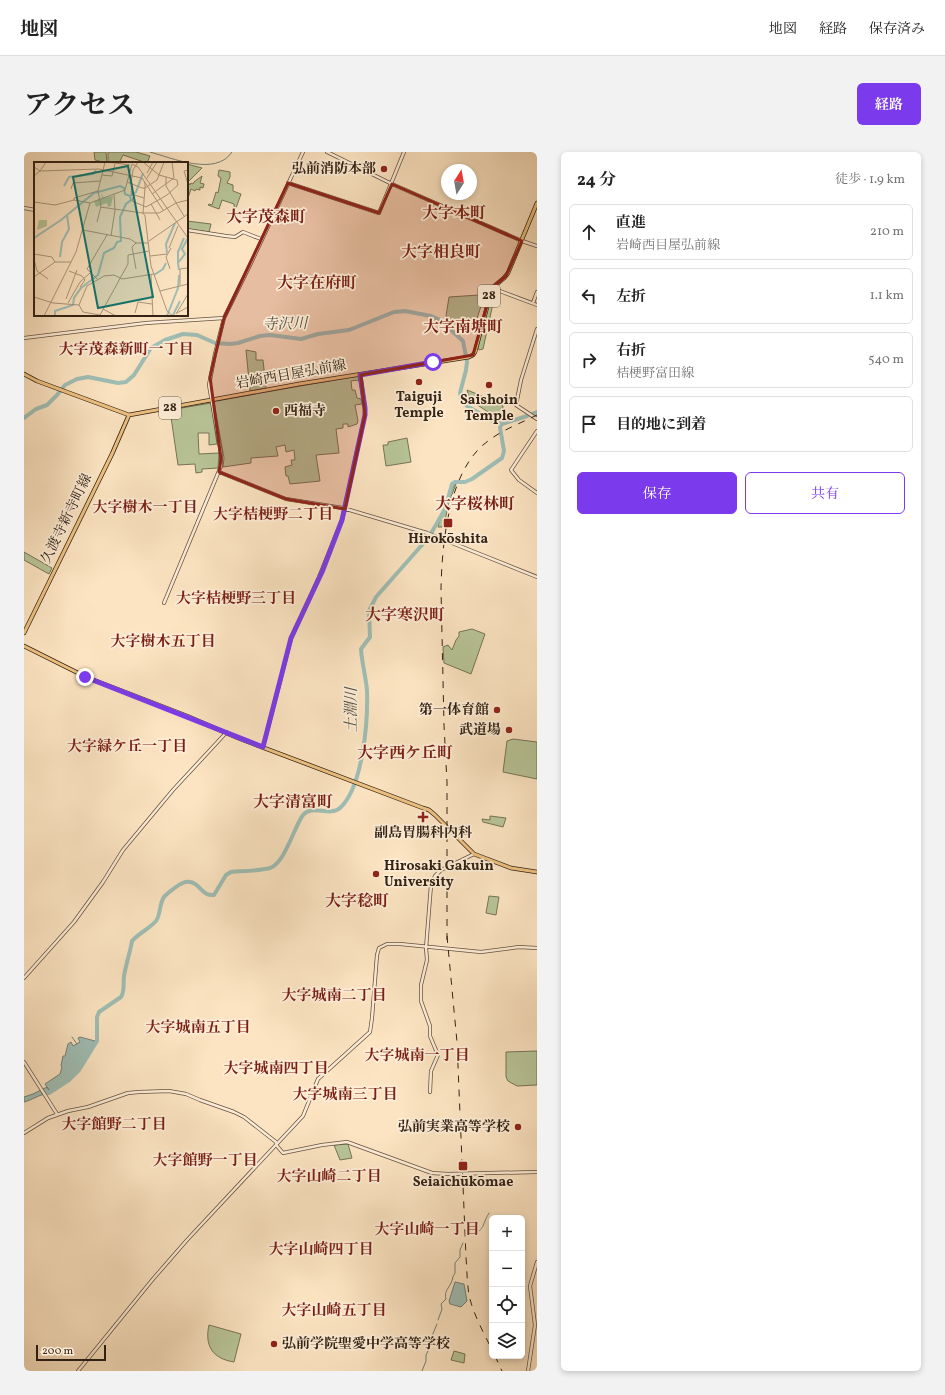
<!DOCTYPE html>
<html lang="ja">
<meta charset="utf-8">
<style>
body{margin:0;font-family:Vollkorn,"Noto Serif JP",serif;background:#f2f2f2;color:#222}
.controls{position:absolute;right:12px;bottom:12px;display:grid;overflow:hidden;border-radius:6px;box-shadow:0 2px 6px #0003}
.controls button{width:36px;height:36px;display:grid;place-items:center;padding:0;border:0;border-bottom:1px solid #e0e0e0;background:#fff;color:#222;font:20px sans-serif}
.compass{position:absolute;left:417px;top:12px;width:36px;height:36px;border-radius:50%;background:#fff;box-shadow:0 2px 6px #0003;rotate:11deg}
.scale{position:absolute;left:12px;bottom:10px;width:70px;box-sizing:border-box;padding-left:4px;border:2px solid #332214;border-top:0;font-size:11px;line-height:14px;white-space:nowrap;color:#332214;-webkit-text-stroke:3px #fdedd7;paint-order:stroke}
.stop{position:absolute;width:12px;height:12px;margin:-9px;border:3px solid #7c3aed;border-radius:50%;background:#fff}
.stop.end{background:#7c3aed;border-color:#fff;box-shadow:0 1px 4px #0008}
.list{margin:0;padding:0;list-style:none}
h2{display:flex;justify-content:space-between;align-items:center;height:52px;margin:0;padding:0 16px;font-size:17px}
h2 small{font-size:13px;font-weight:400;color:#767676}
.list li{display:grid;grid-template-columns:26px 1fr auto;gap:12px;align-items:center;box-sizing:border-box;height:56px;margin:0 8px 8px;padding:0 8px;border:1px solid #e0e0e0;border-radius:6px}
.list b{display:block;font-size:15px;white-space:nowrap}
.list p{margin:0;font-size:13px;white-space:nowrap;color:#767676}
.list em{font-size:13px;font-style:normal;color:#767676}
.actions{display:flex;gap:8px;padding:12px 16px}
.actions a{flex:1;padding:9px 0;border:1px solid #7c3aed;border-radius:6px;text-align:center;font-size:14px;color:#7c3aed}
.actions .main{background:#7c3aed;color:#fff}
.icon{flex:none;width:22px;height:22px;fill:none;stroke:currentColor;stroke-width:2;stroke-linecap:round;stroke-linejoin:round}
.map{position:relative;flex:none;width:513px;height:1219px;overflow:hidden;border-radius:6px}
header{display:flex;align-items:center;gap:24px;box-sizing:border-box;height:56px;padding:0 20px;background:#fff;border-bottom:1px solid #e0e0e0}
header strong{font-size:19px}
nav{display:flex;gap:22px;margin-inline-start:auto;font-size:14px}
.intro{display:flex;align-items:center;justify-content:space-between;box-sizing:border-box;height:96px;padding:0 24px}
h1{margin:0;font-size:28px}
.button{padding:10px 18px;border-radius:6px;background:#7c3aed;color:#fff;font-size:14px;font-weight:700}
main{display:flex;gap:24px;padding:0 24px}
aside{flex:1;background:#fff;border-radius:6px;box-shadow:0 2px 6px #0003}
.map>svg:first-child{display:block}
.green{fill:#b8c598;stroke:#767456}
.water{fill:#9fbeb5;stroke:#748075}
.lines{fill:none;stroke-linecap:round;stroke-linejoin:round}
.stream{stroke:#748075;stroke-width:1}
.river{stroke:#9fbeb5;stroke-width:4}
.minor-casing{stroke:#655240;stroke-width:4}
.major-casing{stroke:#332214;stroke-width:4.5}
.minor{stroke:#fdedd7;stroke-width:2.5}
.major{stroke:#eec281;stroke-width:3}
.rail{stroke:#332214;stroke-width:1;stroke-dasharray:7 7;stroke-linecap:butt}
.route{stroke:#7c3aed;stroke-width:5}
.marked{fill:#8f2418;fill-opacity:0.2;stroke:#8f2418;stroke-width:3;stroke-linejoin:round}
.poi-dot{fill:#8f2418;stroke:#fdedd7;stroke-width:1.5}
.labels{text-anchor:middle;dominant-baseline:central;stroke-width:3.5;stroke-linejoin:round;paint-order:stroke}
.shield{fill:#fdedd7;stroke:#705f4e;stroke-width:1}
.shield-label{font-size:13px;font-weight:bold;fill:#332214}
.poi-label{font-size:14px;font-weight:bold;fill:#332214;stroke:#fdedd7}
.street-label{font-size:14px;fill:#332214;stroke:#fdedd7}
.water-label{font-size:15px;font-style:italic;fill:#535144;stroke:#fdedd7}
.neighbourhood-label{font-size:15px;font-weight:bold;fill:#7a1f14;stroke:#fdedd7}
.quarter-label{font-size:16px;font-weight:bold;fill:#7a1f14;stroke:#fdedd7}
.inset-river{fill:none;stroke:#9fbeb5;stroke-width:2}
.inset-road{fill:none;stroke:#ac967c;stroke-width:1}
.view{fill:#0f766e;fill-opacity:0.15;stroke:#0f766e;stroke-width:2}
.inset-edge{fill:none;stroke:#332214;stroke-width:2}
</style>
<header>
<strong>地図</strong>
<nav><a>地図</a><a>経路</a><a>保存済み</a></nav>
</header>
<div class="intro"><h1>アクセス</h1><a class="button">経路</a></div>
<main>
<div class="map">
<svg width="513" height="1219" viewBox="0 0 513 1219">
<rect width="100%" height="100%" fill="#fce4c2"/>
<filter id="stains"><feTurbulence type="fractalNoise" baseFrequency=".005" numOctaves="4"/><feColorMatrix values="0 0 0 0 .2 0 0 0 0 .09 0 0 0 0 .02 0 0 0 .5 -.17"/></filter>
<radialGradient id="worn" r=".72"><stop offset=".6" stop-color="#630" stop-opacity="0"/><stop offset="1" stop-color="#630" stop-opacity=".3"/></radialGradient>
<path class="green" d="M70,0h12l1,11 -12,-3z
M84,0h28l14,4 -3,7 -24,-8 -4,8h-11z
M163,12l15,4 -14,14 2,3 1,-2 2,1 1,-2 8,-6 -2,7 4,1 -1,4 -3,-1v3l-4,-1 -1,2 -4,-2 -3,9z
M195,18l11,2v5l-3,6 6,2v6l8,3 -5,14h-2v-4l-12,-4 -3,9 -11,-4 1,-1 3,1 4,-13 2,1 3,-15 -3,-2z
M163,69l24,3 -2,8 -22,-3z
M468,138h4l-13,59 -4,1 -1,-2z
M455,143l4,5 -10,31c-11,-2 -19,-7 -27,-15l3,-19z
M222,198l10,2v8h7l3,28 -16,3z
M334,224l1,4 -8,1 1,9h3l2,8 4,1 1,5 -7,1 3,16 -1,3 -9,3v-3h-5v4l-7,1 3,24 -23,2 4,26 -30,3 -2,-8h-2l-1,-9 7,-2 -1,-5h4l-1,-10 -8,2 -1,-7 -9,2 2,9 -27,2v5l-28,4 1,-9 -10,-56 1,-1z
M443,238l15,6 -1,6 9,2 4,-3 9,5 -1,11 -8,-1 -24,-16z
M187,251l6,41 -8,1v-12h-11l1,21 20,-1 -1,15 -16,1v3l-6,1 -1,-9 -17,1 -8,-55z
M383,286l4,24 -25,4 -3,-21h5v-3z
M431,332h1l-7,18 -5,23 -2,2h-4c1,-7 5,-12 8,-18 3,-8 4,-17 9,-25z
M0,400l28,16 -3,6 -25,-14z
M448,477l13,5 -14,40 -27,-11 -1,-16 5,-2 4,5 4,-10 3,-4v-4z
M489,587l24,3v37l-34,-7 4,-31z
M466,664l16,2 -3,9 -20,-5 -1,-3 8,1z
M465,744l10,1 -3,18 -10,-2z
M513,899v34l-20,1 -9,-5 -2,-4v-25z
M324,992l4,14 -12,2 -6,-15z
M185,1173l32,9 -7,28c-20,-3 -30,-15 -25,-37z
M430,1199l11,3 -1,9 -13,-3z"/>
<path class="water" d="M56,885l15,4 -17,30 -5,5 -26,18c-7,0 -15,6 -23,8v-5l9,-3 14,-7 2,3 -4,-6 15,-10 2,-7 -1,-1 2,-10h2l3,-12 3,-2 2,4 7,-4 -2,-4z
M431,1130l9,2 3,17 -6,6 -11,-3 -1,-3z"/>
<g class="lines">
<path class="stream" d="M126,0c22,6 66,25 82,0
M48,885l5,7
M444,1084c19,-7 12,-8 21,-23
M414,1168l4,-11 -1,-5 5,-5c-2,-7 2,-10 5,-16 2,-4 1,-6 4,-10v-10l5,-6v-7l3,-7
M398,1219l4,-10v-6l7,-14 -1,-5 5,-12"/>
<path class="river" d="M0,266l12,-9 11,-4 10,-10 8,-10 12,-6 11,-2 30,6 8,-1 8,-7 17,-27 14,-8 18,-6 14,1 18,8 15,1 8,-1 22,-7 10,-1 31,4 17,-5 31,-4 45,-18 11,-1 26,5 9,4 23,21 4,21 -1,8 -6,23 2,7 5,6 26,15 9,3 25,-8 10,-4
M22,941h3l20,-13 10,-10 18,-29v-24l2,-5 22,-15c4,-6 2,-14 3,-21 2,-12 6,-23 8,-35 7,-8 17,-12 24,-20 5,-7 3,-17 8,-24 3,-4 8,-7 12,-10 4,-3 9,-6 14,-5 10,1 11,14 24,13l12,-20 5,-3c13,-1 27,-1 39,-4 15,-5 24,-41 33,-53 9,-11 27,2 37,-7 23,-21 28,-87 27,-117 -1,-14 -5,-27 -6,-42l9,-12 -1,-26 7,-14 53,-60 16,-28 7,-25 3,-2h10l7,-3 30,-21 2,-7 -4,-24 2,-3"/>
<defs>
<path id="minor" d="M303,0l65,32 130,57 15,5
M264,31l91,30 25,-61
M0,56l11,2
M163,78l39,6 9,1 8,-5 18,7
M468,136l45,17
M509,151l4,-11
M513,177l-16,51 -5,25 21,14
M0,186l122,-15 78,-5
M513,279l-26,39 8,10 18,13
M195,320l67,27 57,9 84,25 110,44
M140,451l57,-137v-12l-12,-69 6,-31 9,-36 27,-55 52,-111
M239,595l28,-108 28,-62 23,-57 23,-105v-7l-5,-33
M0,826l50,-56 29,-40 20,-32 50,-60 51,-55 2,-3
M0,910l33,52
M406,940l1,-21 7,-16 -8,-19v-10l-9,-25v-16l6,-25 -1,-12 5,-63 4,-9 6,-6 33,-16
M0,981l24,-15 20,-7 20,-4 40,-14 11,-1 30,-1 17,3 14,6 34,12 10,5 32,25 1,4 6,7 39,-8 25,-3 85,31 16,1 89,-2
M54,1219l75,-92 34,-39 116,-124 15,-37 52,-47 2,-14 5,-63 2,-7 8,-4h13l81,8 38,-5 18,1
M504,1219l7,-46 -5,-39 7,-24"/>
<path id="major" d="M0,222l13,7 92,34 170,-31 170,-27 4,-2 2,-3 17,-64 12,-10 4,-5 29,-70
M0,481l88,-179 17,-39
M0,494l62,31 101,39 51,22 185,70 6,2 6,5 39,39 37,14 26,4"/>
</defs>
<use href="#minor" class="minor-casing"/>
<use href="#major" class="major-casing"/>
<use href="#minor" class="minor"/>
<use href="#major" class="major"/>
<path class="rail" d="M423,784l10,106 9,215c1,13 1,26 3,38 4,19 15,38 23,55
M423,788v-158l-3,-57 -3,-136c1,-45 7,-119 47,-148 14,-11 33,-18 49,-26
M471,1204l7,15"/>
</g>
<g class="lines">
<path class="route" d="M61,525l178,70 28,-109 31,-66 20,-52 23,-105v-7l-5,-33 73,-13"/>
</g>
<path class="marked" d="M264,31l91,30 13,-29 130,57 -16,35 -14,12 -19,67 -112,20 4,40 -20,94 -59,-10 -67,-27 2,-13 -11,-82 14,-59z"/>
<g class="poi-dot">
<circle cx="360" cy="17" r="4"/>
<circle cx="395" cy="230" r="4"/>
<circle cx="465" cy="233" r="4"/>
<circle cx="252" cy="259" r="4"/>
<rect x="419" y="366" width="10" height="10" rx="2"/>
<circle cx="473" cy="558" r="4"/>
<circle cx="485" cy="578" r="4"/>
<path d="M397 659h4v4h4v4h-4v4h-4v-4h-4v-4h4z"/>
<circle cx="352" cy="722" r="4"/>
<circle cx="494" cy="975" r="4"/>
<rect x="434" y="1009" width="10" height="10" rx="2"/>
<circle cx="250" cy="1192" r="4"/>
</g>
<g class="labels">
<g class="shield">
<rect x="454" y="133" width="22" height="22" rx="3"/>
<rect x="135" y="245" width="22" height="22" rx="3"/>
</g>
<g class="shield-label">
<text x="465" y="144">28</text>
<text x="146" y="256">28</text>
</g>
<g class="poi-label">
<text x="352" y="17" text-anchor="end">弘前消防本部</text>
<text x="395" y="245">Taiguji<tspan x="395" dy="16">Temple</tspan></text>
<text x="465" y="248">Saishoin<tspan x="465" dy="16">Temple</tspan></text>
<text x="260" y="259" text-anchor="start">西福寺</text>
<text x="424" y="387">Hirokōshita</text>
<text x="465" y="558" text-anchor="end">第一体育館</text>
<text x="477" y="578" text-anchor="end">武道場</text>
<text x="399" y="681">副島胃腸科内科</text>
<text x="360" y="714" text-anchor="start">Hirosaki Gakuin<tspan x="360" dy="16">University</tspan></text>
<text x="486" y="975" text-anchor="end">弘前実業高等学校</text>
<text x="439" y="1030">Seiaichūkōmae</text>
<text x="258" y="1192" text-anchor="start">弘前学院聖愛中学高等学校</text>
</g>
<g class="street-label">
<text transform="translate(267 223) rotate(-10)">岩崎西目屋弘前線</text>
<text transform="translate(43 367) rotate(-64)">久渡寺新寺町線</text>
</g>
<g class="water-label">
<text transform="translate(261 173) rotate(-1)">寺沢川</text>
<text transform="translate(328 558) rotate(-90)">土淵川</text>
</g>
<g class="neighbourhood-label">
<text x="102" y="198">大字茂森新町一丁目</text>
<text x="121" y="356">大字樹木一丁目</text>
<text x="249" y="363">大字桔梗野二丁目</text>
<text x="212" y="447">大字桔梗野三丁目</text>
<text x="139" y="490">大字樹木五丁目</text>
<text x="103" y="595">大字緑ケ丘一丁目</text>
<text x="310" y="844">大字城南二丁目</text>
<text x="174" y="876">大字城南五丁目</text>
<text x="393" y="904">大字城南一丁目</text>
<text x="252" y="917">大字城南四丁目</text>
<text x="321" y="943">大字城南三丁目</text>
<text x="90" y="973">大字館野二丁目</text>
<text x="181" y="1009">大字館野一丁目</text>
<text x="305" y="1025">大字山崎二丁目</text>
<text x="403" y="1078">大字山崎一丁目</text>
<text x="297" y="1098">大字山崎四丁目</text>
<text x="310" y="1159">大字山崎五丁目</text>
</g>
<g class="quarter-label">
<text x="430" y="62">大字本町</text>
<text x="242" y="66">大字茂森町</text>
<text x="417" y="101">大字相良町</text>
<text x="293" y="132">大字在府町</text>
<text x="439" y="176">大字南塘町</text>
<text x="451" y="353">大字桜林町</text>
<text x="381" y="464">大字寒沢町</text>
<text x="381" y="602">大字西ケ丘町</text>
<text x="269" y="651">大字清富町</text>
<text x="333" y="750">大字稔町</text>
</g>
</g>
<g transform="translate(10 10)">
<rect width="154" height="154" fill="#fce4c2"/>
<path d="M67,31l3,5 9,-2 -2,10 -3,1 -1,-4 -11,4 -2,-6 8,-3zM5,58h8v6l-10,4z" fill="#b8c598"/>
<path class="inset-river" d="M30,24l5,-9 24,-3 3,-4M27,58l33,-27 26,-7 4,2 1,6 5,2M0,76l27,-18M133,91l-1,-9 9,-21M26,95l2,-15 7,-13 -2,-14M144,101v-11l6,-14M145,108l-1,-7 7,-9 -3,-5 6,-11M120,113l9,-6 3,-6M139,153l7,-14M21,154v-5l18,-6 1,-7 7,-10 17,-13 6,-22 10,-5 3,-6 4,-1 -1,-24 6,-13 5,-4 -1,-4 6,-4 7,-19M133,154l11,-28 1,-13"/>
<path class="inset-road" d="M12,0l-6,9 59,-2 43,9 21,32M73,0l23,3M109,0l16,13 18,5M130,0l-7,18 -12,8 -2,25 2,3 6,50 16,45 6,5M0,5l6,4 -6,5M154,8l-4,1 4,13M113,11l6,-11M68,13l10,1 3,-12M132,15v9l18,30M113,16l10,-16M93,20l15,6h3v-6M97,21l2,-13 5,-8M98,21l-1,11 13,4M37,27l2,-6 27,-2M118,32l22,-16 -2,-16M100,33l-2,6 14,6 21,-12 11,-10 -1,-5M40,38v-2l24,-7M0,40l21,3 19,-5 16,3 35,-13 7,-26 6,3 50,71M117,42l9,16M66,45l43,6M109,51h16l17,-10 12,-3M63,60l4,-16 -3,-15 7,-29M49,68l47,9 6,4h12M77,74l4,-26 -1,-16M115,79l39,-27M102,81l-4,4 4,22M135,86l9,-22M0,92l18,3 3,5M116,94l17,-2M0,97l3,12 11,8M136,107l-4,-12 5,-9M35,109l13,5 3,4 -5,7M117,113l2,41M0,115l21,-15h16M63,117l-10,-10 20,-34M146,123v-16l7,-1M126,129l28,-7M0,135l19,6 26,2M32,137l11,-29M34,141l12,-21 10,-9M45,143l4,7 17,3 28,-51v-9l21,-4M45,143l8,-19 17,-10 10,-1 8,4 32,-5M69,147l13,7M101,151l3,-11 14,2M143,151l11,-6M142,152l12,-20M10,154l32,-64 14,-49"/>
<path class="view" d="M94,4l25,131 -55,11 -25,-131z"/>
<rect width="154" height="154" class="inset-edge"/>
</g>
<rect width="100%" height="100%" filter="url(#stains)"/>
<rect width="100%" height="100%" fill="url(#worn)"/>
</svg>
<div class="controls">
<button>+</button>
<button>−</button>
<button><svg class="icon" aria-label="locate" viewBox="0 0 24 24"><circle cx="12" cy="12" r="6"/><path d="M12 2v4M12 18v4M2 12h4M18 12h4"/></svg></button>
<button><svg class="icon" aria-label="layers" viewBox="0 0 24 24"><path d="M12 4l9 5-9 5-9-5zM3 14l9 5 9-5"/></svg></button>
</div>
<svg class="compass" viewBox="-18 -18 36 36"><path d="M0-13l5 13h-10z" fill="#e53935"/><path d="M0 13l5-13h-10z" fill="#767676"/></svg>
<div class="scale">200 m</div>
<div class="stop" style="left:409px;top:210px"></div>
<div class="stop end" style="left:61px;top:525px"></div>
</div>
<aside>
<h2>24 分<small>徒歩 · 1.9 km</small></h2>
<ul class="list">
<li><svg class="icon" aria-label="ahead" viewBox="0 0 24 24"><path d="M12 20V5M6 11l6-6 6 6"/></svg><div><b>直進</b><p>岩崎西目屋弘前線</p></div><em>210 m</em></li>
<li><svg class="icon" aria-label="left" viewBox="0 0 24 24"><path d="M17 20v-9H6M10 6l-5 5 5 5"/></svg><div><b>左折</b></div><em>1.1 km</em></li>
<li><svg class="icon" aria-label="right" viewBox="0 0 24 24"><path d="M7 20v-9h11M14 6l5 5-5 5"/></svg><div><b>右折</b><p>桔梗野富田線</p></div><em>540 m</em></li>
<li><svg class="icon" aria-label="arrive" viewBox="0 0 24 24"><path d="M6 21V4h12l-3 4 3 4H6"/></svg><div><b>目的地に到着</b></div></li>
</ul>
<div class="actions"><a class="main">保存</a><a>共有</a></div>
</aside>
</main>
